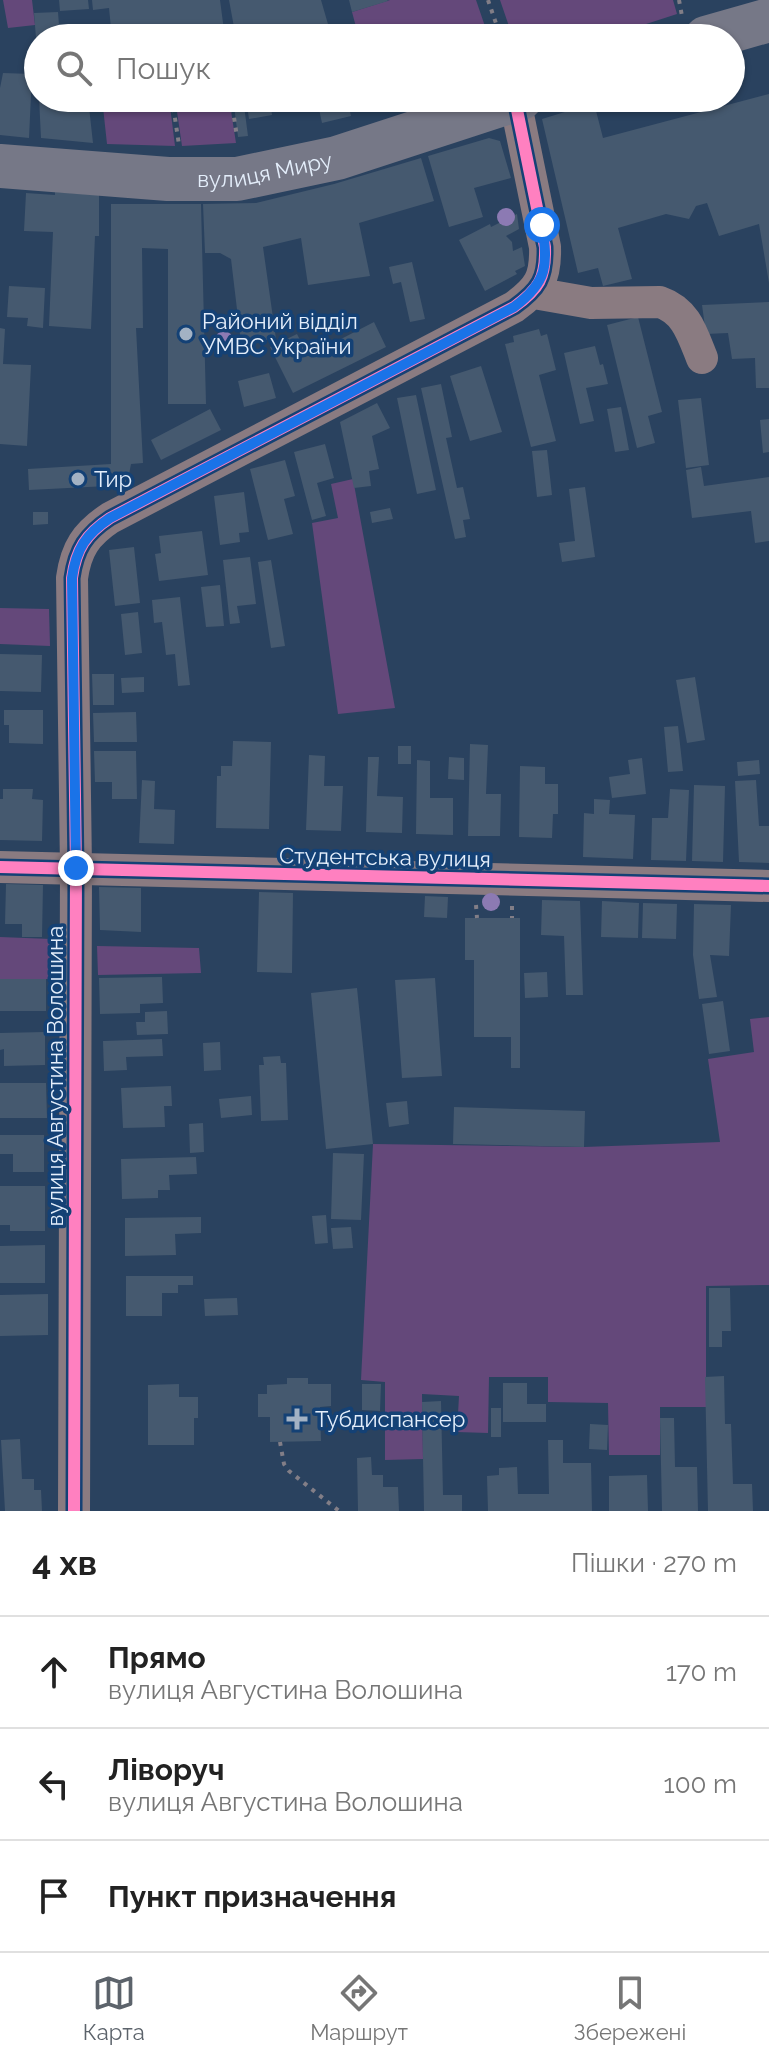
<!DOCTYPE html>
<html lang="uk">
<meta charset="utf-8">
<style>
body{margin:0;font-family:Raleway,sans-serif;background:#f6f6f6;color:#222}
.stop{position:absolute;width:24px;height:24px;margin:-18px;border:6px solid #1a73e8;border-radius:50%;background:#fff}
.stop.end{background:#1a73e8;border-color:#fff;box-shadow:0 2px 8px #0008}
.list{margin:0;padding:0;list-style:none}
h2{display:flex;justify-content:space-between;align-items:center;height:104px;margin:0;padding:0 32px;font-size:34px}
h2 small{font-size:26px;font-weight:400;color:#767676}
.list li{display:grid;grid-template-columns:52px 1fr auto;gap:24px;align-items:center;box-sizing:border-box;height:112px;padding:0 32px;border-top:2px solid #e0e0e0}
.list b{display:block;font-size:30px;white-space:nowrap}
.list p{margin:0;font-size:26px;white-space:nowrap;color:#767676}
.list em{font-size:26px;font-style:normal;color:#767676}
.icon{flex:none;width:44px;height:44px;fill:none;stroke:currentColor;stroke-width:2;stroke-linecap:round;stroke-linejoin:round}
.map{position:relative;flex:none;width:769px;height:1511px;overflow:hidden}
.search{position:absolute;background:#fff;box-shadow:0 2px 6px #0004;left:24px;right:24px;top:24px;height:88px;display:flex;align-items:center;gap:20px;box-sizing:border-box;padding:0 28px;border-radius:44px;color:#767676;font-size:30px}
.sheet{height:440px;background:#fff}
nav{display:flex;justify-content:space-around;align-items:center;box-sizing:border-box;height:112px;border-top:2px solid #e0e0e0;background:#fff;font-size:22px;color:#767676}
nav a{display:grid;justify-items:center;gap:4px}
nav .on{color:#5c636b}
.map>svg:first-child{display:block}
.green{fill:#64487a}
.building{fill:#45596f}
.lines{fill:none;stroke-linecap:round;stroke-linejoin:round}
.path{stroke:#827e87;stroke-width:4;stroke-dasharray:4 6;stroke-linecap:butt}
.minor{stroke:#8a7b81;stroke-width:32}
.highway{stroke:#767887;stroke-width:44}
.cycleway-casing{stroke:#144175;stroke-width:17}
.cycleway{stroke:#ff80c0;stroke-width:12}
.tree{fill:#8c7ab3}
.route{stroke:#1a73e8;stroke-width:10}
.poi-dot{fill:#a3b2c4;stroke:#144175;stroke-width:3}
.labels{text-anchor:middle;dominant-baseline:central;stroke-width:7;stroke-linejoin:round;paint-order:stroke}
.street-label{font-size:22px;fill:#e4eefb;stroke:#144175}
.poi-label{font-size:22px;fill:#e4eefb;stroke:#144175;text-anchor:start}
</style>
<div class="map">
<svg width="769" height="1511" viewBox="0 0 769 1511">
<rect width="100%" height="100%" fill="#2a425f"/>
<path class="green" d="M3,0h29l3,25 -27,3z
M390,0h86l13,38h-130l-7,-26z
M500,0h173l4,14 -74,24h-90z
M102,98h67l6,48 -68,-2z
M175,98h54l7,45 -54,3z
M353,479l42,229 -57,6 -26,-191 26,-5 -7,-34z
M0,608l49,1 1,37 -50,-2z
M0,937l51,2v40h-51z
M97,946l102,2 2,25 -103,2z
M769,1017v268l-63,1v121h-46v48h-51l-1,-52 -60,-1v-25h-59l-1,56 -31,-1 2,-36 -37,-2 1,65 -38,1v-78l-24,-2 12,-236 211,3 136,-5 -12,-83 46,-7 -4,-33z"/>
<path class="building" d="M59,0h29l1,9 -29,2z
M92,0h128l5,38h-113l-3,-30 -16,2z
M229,0h92l11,38h-96z
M349,0h38l1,1 -36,11z
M58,12l2,26h-24l-2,-25z
M3,73l29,1 -3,64 -29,-3v-47z
M769,94v189l-10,-59 -40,12 -12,-33 -11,3 -7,13 -23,-5 -48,14 14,51 -29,7 -5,-18 -20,5 -36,-154 52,-16 9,35z
M39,98h49l5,45 -52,-5z
M233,98h10l5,38 -10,1z
M246,98h24l2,17 -23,4z
M292,98h26l2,8 -26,5z
M348,103l3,13 -29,7 -3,-14z
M489,138l11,3 11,37 -37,10 9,29 -34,10 -21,-71z
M421,158l13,43 -75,22 11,53 -62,9 -7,-47 -38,9 13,92 -35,4 -10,-84 -11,-6h-15l-2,-49 53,-1 78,-19z
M55,192l44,3v41h-4l-4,93 -42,-3 4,-94 -29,-1 2,-38 29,2z
M111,204h90l5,200h-38v-155l-26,-1 1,80h-7l7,135 -12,1 -4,21 -98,5 -1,-21 83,-5z
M517,214l2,15 -13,7 6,6 1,9 9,-4 3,19 -10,5 2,3 -32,17 -26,-51 31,-16 1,3z
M412,262l13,57 -15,3 -9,-40 -8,2 -4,-17z
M9,286l36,2 -2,40 -16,-2 1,-8 -21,-1z
M769,302v86h-13l-1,-30 -23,1 -4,-26 -22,1 -4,-29z
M638,317l24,95 -14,4 7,27 -18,5 -30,-123z
M374,322l12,25 -93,46 -23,-46 27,-13 11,22z
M0,328l5,1 -2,35 28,1 -4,81 -27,-2z
M539,329l2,7 6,-2 9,36 -17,5 17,66 -25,6 -26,-103 9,-2 -1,-6z
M595,346l5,19 3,-1 5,20 -22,4 8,33 -14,3 -16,-71z
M481,366l21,66 -32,9 -20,-65z
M269,373l7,25 -32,9 -6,-26z
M441,384l11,53 -6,1 11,50 6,-1 7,32 -7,1 3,17 -11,2 -34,-151z
M416,395l20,95 -19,4 -20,-96z
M701,398l8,67 -23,3 -8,-68z
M377,403l13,25 -18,8 7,33 -10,2 2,15 -17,2 -14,-66z
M621,407l8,43 -14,2 -8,-43z
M210,409l11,21 -60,30 -10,-20z
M769,419v33l-6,1 -3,-33z
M325,444l9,34 -17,5 9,33 -14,4 -18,-68z
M547,450l5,45 -15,2 -5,-46z
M285,460l10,36 -11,3 9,35 -25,6 -18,-71z
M701,467l3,19 65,-9v64l-14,2 -4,-32 -59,7 -6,-48z
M585,487l10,70 -33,5 -3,-19 16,-2 -6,-52z
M244,492l5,40 -10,1 1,9 -20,3 -6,-49z
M390,508l3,11 -21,4 -2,-11z
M33,512h15v12l-15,1z
M202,531l6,44 -49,6 -4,-27 6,-1 -2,-17z
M134,547l6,56 -25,3 -6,-56z
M250,557l6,47 -19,2 3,17 -10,1 -7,-64z
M271,560l14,86 -14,2 -13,-86z
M220,585l4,41 -18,1 -5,-40z
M180,597l10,88 -12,1 -3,-32 -9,1 -4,-33 -8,1 -2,-23z
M138,612l4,41 -17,2 -4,-41z
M0,654l42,1 -1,37 -41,-1z
M92,674h22v31h-21z
M144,677v15l-22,1 -1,-15z
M695,677l10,63 -18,3 -11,-63z
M4,710h39v34l-34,-1v-18h-5z
M136,712l1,30h-43l-1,-29z
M678,726l5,45 -15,1 -4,-45z
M233,741l38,1 -2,87 -53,-1 1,-52h4v-10h11z
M470,744l18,1 -2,49h15l-1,42h-32z
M398,746h13v18h-13z
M94,751h42l1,48h-25v-17h-17z
M309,755l16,1 -1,30h19l-2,45 -35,-1z
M368,757h11l-2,39 26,1 -1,36 -36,-1z
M449,757l15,1v22l-16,-1z
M642,758l4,36 -34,4 -3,-21 21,-3 -2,-14z
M417,760l13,1v37h23v37l-37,-1z
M759,760l1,14 -22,2 -1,-14z
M520,766l25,1v17h13v30h-5l-1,24 -33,-1z
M142,780l13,1 -1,28 21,1 -1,34 -35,-1z
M756,780l3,46h10v37l-30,-1 -4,-81z
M694,785l31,1 -2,76 -31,-1z
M3,789h30l-1,10 11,1 -1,41 -42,-1v-41h3z
M670,789l19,1 -3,71 -35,-1 1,-42h16z
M594,799l16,1 -1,14 26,1 -2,44 -50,-2 1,-44 10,1z
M6,884l37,1 -1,52h-20v-13h-17z
M99,887l42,1v44l-41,-2z
M259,892l34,1 -1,80 -35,-1z
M425,896l23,1 -1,21 -23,-1z
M542,900l38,1 3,94h-17l-2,-59 -23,-1z
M602,901l37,2 -1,35 -37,-1z
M643,903l34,1 -1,35 -34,-1z
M694,904l37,1 -2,51 -19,-1 7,42 -18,2 -6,-44z
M465,918h55v150h-9v-31h-37v-77h-9z
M547,972l1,25 -23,1 -1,-25z
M162,977l1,26 -23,1v9l-40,1 -1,-36z
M435,978l7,98 -40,2 -7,-98z
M0,979h46v32h-46z
M357,988l16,156 -47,5 -15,-156z
M723,1001l7,50 -21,3 -7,-50z
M167,1011l1,23 -31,1 -1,-13h9v-10z
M45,1032v33l-41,1v-17l-4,1v-17z
M162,1039l1,17 -37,1 1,13 -23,1 -1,-30z
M220,1042l1,28 -17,1 -1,-28z
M280,1056l1,7h5l2,57 -27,1 -2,-56h5l-1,-8z
M0,1083h46l1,35h-47z
M171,1086l1,20h-8l1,21 -42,1 -2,-40z
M251,1096l1,19 -31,3 -2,-19z
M407,1101l2,23 -20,3 -3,-24z
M454,1107l131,4 -1,36 -131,-3z
M203,1123l1,29 -14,1 -1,-29z
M0,1135h44v37h-31v-18h-13z
M333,1153l31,1 -3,66 -30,-1z
M196,1157l1,17 -28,1 1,15h-12v8l-36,1 -1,-40z
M0,1186h45v45h-35v-6h-10z
M326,1215l2,28 -13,1 -3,-28z
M201,1217v16l-26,1 1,21 -51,1v-38z
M351,1227l2,21 -20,1 -2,-21z
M45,1245v38h-45v-37z
M126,1276h67v9h-15v8h-16v23h-36z
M709,1288h21l1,43h-9v16h-13z
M48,1294v41l-48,1v-41z
M237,1298l1,17 -33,1 -1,-17z
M724,1376l1,48h6l2,60h19l1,27h-45l-3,-134z
M287,1378h21v6h23v22l-11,1 1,34 -51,1v-25h-12v-23h9v-9l20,-1z
M503,1383h24v21h19v18h-43z
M179,1384v13h19v21h-4v27h-46v-60z
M362,1384h19l-1,27 -18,-1z
M441,1401l2,94h19v16h-38l-2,-109z
M491,1408h10v29h-10z
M660,1418h14l1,49h22l1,44h-36z
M590,1424l18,1 -1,25 -18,-1z
M20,1439l2,40h12v11h7l1,21h-37l-4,-71z
M548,1440h15v23h28l1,48h-104l-1,-35 12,-1v-7l18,-1 1,27h31z
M371,1457l1,18h11v12h15l1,24h-41l-1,-53z
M647,1475l1,36h-39v-35z"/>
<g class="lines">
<path class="path" d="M488,0l13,38
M679,0l3,16
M172,98l7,47
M231,98l6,39
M552,110l38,-12
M476,905l1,13
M512,906v12
M280,1442l4,22 5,7 50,40"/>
<path class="minor" d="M534,293l57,10 69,-1c26,9 32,31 42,56
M0,867l769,19
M74,1511l2,-643 -4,-290c4,-29 14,-44 38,-60l404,-211c25,-18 32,-29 31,-60l-30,-147"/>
<g class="highway">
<path d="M706,38l63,-18"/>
<path id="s1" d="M0,166l168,13h69l100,-21 184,-60"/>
</g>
<defs>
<path id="cycleway" d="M0,867l769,19
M74,1511l2,-643 -4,-290c4,-29 14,-44 38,-60l404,-211c25,-18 32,-29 31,-60l-30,-147"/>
</defs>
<use href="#cycleway" class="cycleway-casing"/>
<use href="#cycleway" class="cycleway"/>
</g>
<g class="tree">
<circle cx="506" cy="217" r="9"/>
<circle cx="224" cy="340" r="9"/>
<circle cx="491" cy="902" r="9"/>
</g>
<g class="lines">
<path class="route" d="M76,868l-4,-290c4,-29 14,-44 38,-60l404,-211c34,-25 34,-42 28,-82"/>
</g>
<g class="poi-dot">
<circle cx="186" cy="334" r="8"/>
<circle cx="78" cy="479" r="8"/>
<path d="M293 1407h8v8h8v8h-8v8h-8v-8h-8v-8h8z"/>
</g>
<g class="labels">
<g class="street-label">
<text stroke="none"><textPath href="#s1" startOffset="266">вулиця Миру</textPath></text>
<text transform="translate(385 857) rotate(1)">Студентська вулиця</text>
<text transform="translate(55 1076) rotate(-90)">вулиця Августина Волошина</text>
</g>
<g class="poi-label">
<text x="202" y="321">Районий відділ<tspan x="202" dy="25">УМВС України</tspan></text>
<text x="94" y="479">Тир</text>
<text x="315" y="1419">Тубдиспансер</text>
</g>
</g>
</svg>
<div class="stop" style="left:542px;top:225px"></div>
<div class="stop end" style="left:76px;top:868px"></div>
<div class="search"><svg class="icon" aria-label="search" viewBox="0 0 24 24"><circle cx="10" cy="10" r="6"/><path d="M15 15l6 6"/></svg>Пошук</div>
</div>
<section class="sheet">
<h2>4 хв<small>Пішки · 270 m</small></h2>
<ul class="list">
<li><svg class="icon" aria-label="ahead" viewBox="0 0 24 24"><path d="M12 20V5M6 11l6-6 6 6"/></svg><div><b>Прямо</b><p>вулиця Августина Волошина</p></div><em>170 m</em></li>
<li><svg class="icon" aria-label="left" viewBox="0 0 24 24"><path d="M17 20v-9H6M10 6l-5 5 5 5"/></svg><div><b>Ліворуч</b><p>вулиця Августина Волошина</p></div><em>100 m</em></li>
<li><svg class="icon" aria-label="arrive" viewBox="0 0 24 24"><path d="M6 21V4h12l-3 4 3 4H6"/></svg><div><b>Пункт призначення</b></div></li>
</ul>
</section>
<nav>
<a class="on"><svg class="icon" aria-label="map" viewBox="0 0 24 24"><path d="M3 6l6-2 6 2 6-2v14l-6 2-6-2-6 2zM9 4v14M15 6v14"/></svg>Карта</a>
<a><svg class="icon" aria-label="directions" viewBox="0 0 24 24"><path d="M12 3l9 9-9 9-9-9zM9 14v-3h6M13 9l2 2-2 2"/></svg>Маршрут</a>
<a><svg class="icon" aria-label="saved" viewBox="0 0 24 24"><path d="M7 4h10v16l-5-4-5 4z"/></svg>Збережені</a>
</nav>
